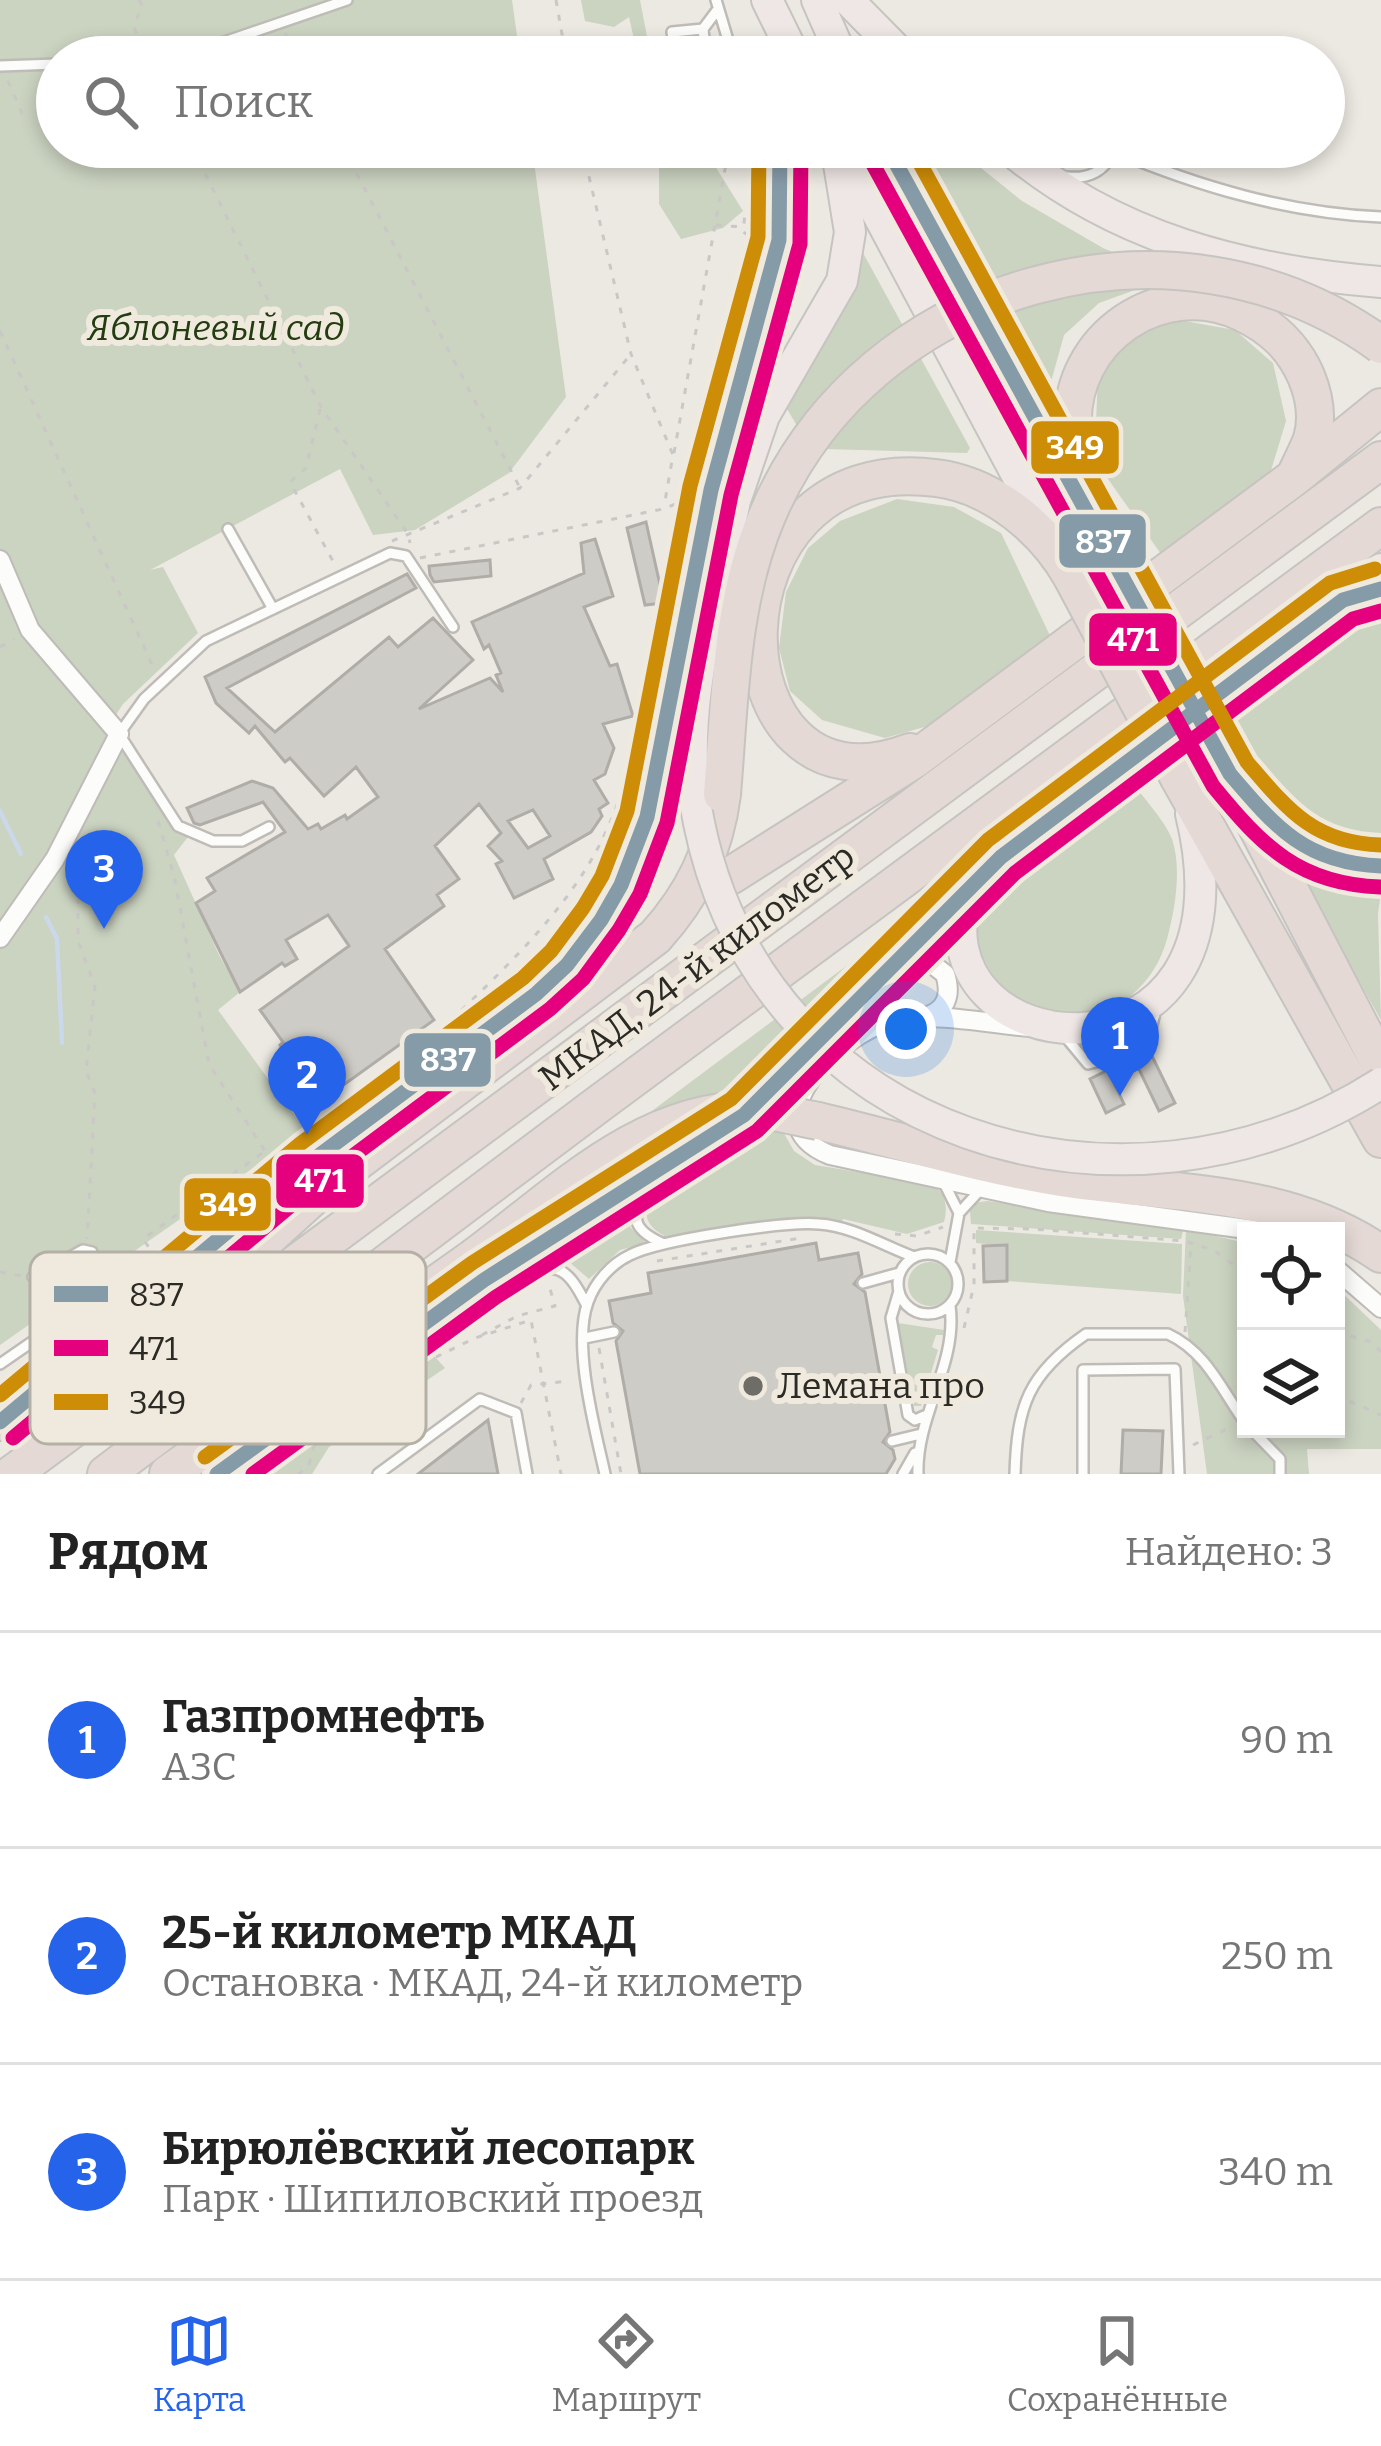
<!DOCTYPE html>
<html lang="ru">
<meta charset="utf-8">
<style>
body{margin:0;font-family:Bitter,serif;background:#f6f6f6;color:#222}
.controls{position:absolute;right:36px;bottom:36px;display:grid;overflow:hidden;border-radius:0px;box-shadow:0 6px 18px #0003}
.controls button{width:108px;height:108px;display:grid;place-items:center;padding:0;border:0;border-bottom:3px solid #e0e0e0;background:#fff;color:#222;font:60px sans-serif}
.you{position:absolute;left:906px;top:1029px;width:42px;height:42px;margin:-30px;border:9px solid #fff;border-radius:50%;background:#1a73e8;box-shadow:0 0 0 18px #1a73e833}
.badge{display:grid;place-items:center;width:78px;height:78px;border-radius:50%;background:#2563eb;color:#fff;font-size:39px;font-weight:700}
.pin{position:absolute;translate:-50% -99px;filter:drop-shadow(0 3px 6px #0008)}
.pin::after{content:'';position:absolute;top:63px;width:42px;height:36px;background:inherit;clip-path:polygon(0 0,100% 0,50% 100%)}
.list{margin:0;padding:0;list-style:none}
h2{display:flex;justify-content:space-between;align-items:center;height:156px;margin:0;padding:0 48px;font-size:51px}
h2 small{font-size:39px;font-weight:400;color:#767676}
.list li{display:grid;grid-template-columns:78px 1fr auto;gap:36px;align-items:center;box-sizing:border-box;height:216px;padding:0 48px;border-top:3px solid #e0e0e0}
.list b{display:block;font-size:45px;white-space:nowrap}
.list p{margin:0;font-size:39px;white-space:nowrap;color:#767676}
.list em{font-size:39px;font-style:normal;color:#767676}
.icon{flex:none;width:66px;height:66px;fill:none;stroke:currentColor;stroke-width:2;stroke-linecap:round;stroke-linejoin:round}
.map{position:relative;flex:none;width:1381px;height:1474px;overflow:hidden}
.search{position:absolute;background:#fff;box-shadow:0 6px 18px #0003;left:36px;right:36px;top:36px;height:132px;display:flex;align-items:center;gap:30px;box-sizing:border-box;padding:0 42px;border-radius:66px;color:#767676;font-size:45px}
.sheet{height:804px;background:#fff}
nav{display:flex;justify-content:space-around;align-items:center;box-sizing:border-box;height:168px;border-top:3px solid #e0e0e0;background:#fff;font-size:33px;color:#767676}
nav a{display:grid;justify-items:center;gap:6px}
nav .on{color:#2563eb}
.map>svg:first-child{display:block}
.green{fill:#cbd3c1}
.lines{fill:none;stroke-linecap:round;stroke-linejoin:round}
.stream{stroke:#cbd8ea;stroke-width:4.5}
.building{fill:#ceccc7;stroke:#b0ada8;stroke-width:3;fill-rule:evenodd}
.lane-casing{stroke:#bfbcb8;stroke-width:14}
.street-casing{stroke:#bfbcb8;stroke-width:22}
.primary-casing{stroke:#c6c4c1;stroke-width:34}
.highway-casing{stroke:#c6c4c1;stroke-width:40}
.path{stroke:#cac8c6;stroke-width:3;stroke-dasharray:6 9;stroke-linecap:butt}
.lane{stroke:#fcfcfb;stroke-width:9}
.street{stroke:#fcfcfb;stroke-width:18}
.primary{stroke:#efe7e5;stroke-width:30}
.highway{stroke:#e4d9d5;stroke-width:36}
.primary-bridge-casing{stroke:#c6c4c1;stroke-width:34;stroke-linecap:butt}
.highway-bridge-casing{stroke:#c6c4c1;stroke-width:40;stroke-linecap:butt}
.primary-bridge{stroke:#efe7e5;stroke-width:30}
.highway-bridge{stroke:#e4d9d5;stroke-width:36}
.bus-1-casing{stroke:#f0eade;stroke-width:24}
.bus-2-casing{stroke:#f0eade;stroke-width:24}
.bus-3-casing{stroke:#f0eade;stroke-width:24}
.bus-1{stroke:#869ba8;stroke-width:15}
.bus-2{stroke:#e5007d;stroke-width:15}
.bus-3{stroke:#ce8d07;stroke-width:15}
.poi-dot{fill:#6f6d67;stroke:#f0eade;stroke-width:4.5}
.labels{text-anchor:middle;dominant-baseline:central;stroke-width:12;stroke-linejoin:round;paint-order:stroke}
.park-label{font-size:36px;font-style:italic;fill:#233d10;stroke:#f0eade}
.street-label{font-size:36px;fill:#2c2a25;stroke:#f0eade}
.poi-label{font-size:36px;fill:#2c2a25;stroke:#f0eade;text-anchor:start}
.key{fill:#f0eade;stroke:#b5b0a6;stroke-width:3}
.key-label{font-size:33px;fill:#2c2a25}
.line-badge{stroke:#f0eade;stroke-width:4.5}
.badge-label{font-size:33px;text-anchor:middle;font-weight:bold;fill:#fff}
</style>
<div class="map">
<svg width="1381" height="1474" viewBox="0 0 1381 1474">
<rect width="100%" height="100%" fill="#ece9e2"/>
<path class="green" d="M0,0h512l8,57h-463v90h475l34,250 -57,76 -94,57 -42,5 -33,-66 -190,101 13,-3 35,66 -75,71 -13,20 68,102 13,7 -17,22 45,100 21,37 -22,18 88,121 -306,214z
M581,0h59l11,57h-13l-9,-40 -15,10 -29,-6z
M642,147h87l-14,19 28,45 -20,17 -42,11 -22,-35v-44z
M921,147h34l67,54 81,47 68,29 -72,26 -35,32 -15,54z
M863,253l107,195 -3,5 -142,-4 -23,-15 -15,-25 66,-122z
M1179,320l56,10 38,33 13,58 -17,56 -45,38 -63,39 -53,-75 -12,-55 2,-52 34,-40z
M897,499l57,8 47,26 53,111 -108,77 -61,17 -63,-18 -32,-29 -11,-43 7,-56 22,-44 32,-27z
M1381,607v245l-42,-6 -39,-29 -39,-40 -35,-74 125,-90z
M1130,779c13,19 34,40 42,60 10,29 3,71 -5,100 -15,57 -74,96 -134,71 -39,-16 -78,-83 -48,-121 8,-11 25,-20 35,-29 36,-28 70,-60 110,-81z
M1297,871l59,21h25l-3,22 3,106z
M877,943c-91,111 -181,202 -312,266 -30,15 -63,25 -94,37z
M752,1126l30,4 12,21 21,14 117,19c14,9 16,23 12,38l-37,12 -64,-15 -2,5c-57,-11 -116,5 -173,14 -17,-9 -27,-18 -18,-37l69,-44z
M638,1195l-8,32 16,16 -26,7 -31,29 -21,-18 -20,-5z
M987,1201l197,26 -3,12 -210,-15 -1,-13 4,-8z
M1186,1229l60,14v186h90v-142l45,43v119h-74l2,25h-102l-24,-178z
M976,1230l206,14 -1,50 -174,-13 -1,-35 -30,-3z
M908 1284a22 22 0 1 1 44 0a22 22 0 1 1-44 0Z
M898,1323l46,7 -1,5h-7l-4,12 6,3 -17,56h-7z
M418,1338l27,30 -116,79 -17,27h-68l22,-25z"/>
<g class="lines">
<path class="stream" d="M0,811l21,43
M46,917l11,22 5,104"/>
</g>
<path class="building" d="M646,522l18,81 -19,2 -18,-77z
M595,539l18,57 -29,11 26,59 7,-2 16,52 -30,8 11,24 -9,26 -11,6 14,23 -9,6 3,7 -11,16 -47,27 9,20 -39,19 -18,-34 6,-3 -14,-15 13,-13 -22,-29 -44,42 24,33 -22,16 7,11 -59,43 49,71 -110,79 -44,-54 3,-3 -23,-32 89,-64 -21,-31 -42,25 11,19 -12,7 -3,-3 -42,29 -44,-89 19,-12 -8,-13 78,-46 -22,-30 -63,23 -6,-2 -7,-15 65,-27 21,7 35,41 10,-5 3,5 24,-14 2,4 31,-22 -22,-30 -32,29 -34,-38 -5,4 -30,-36 -6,7 -33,-30 -11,-26 202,-103 9,14 -189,100 48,44 114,-95 9,10 35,-29 40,42 -54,49 71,-31 13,14 -7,-17 5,-2 -12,-28 -5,4 -12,-27 112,-49 -3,-30zM533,810l17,26 -22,12 -20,-27z
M490,560l1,16 -57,6 -4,-7 -1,-9z
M1152,1056l23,47 -16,8 -24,-50z
M1108,1070l16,34 -18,9 -16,-34z
M816,1243l3,17 39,-7 4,21 -8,10 11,8 25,140 -7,10 10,8 2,9 -9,15h-246l-24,-133 7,-10 -10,-8 -4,-22 42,-8 -3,-20z
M1007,1245v36l-23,1 -1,-36z
M488,1420l10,54h-80z
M1123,1430l40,1 -2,43h-40z"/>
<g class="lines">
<defs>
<path id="lane" d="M716,0l17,57
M150,57l39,-3 158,-54
M676,57l-4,-25 31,-3
M706,57l-3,-28 15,-20
M0,66l57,-2
M1067,177c22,2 37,-5 47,-26 86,36 174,62 267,66
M228,529l45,80
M269,827l-27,14h-29l-35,-15 -59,-92 25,-35 62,-58 184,-88 16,3 47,71
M1064,1035l24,29 58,-15 10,-40
M943,1181l16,32
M655,1187c-25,27 -27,41 9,57
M898 1284a30 30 0 1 1 60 0a30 30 0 1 1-60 0Z
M950,1262l9,-49 23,-25
M56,1266l25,42
M33,1277l50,-27 9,2 1,5 -28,22
M512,1278c44,-16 53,-15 74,26
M863,1283l36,-10
M899,1291l-8,27 17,97 7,5 9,-4
M585,1338l29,-6
M0,1364l81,-56 17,19
M1251,1429l29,30v15
M892,1441l29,-7
M378,1474l102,-75 36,14 11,61
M605,1474c-10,-45 -33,-129 -17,-172 7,-20 23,-38 42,-47 29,-15 155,-34 189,-31 33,2 65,22 95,33
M903,1474l12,-21
M918,1474c-2,-59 40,-110 32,-168
M1015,1474c2,-68 13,-100 71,-140h82c39,18 54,57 78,90
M1083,1474v-104l92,-1 4,105"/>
<path id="street" d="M0,560l30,70 89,104 -64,125 -55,79
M899,961l24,-4 22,17c7,21 1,38 -21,43
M1031,1027c-44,-3 -97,-16 -140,-6 -49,11 -145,100 -61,134l218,47 213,29
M1336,1269l45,39"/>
<path id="primary" d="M767,0l28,57
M817,0l25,57
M848,0l56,57
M842,147l209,392
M887,147l189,342
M1007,147c107,91 237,124 374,135
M735,501l29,-85 78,-135 8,-49 -11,-68
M1253,802c35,40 73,66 128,64
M969,888c-64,180 293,218 222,-74
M560,971l27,-31 34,-55 26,-68 64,-327 68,-250 1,-93
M217,1474l267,-194 260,-165 257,-258 380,-288"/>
<path id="highway" d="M1110,551c-19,-35 -35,-83 -37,-123 -5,-90 89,-154 170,-115 29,14 50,33 63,63 8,19 12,42 6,63 -4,11 -10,22 -15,33
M1217,750l164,316
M910,752c-201,76 -211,-305 26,-274 57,7 109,51 136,99
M1179,778l202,361
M730,876l185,-117 381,-283 85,-69
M818,1121c80,19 161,44 243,57 110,17 225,10 320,76
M60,1416l43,-43 103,-79 119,-108 330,-249c38,-42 60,-87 67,-143
M0,1422l313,-262 223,-166 65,-42
M12,1474l1369,-1014
M106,1474l494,-371 781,-577
M168,1474l305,-216"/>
</defs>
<use href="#lane" class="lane-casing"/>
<use href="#street" class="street-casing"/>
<use href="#primary" class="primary-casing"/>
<use href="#highway" class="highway-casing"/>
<path class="path" d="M139,0l3,5 -8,22 7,17
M556,0l10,57
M285,33l12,24
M8,81l16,37
M192,147l129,260 87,127 2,9
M343,147l176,339
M582,147l49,207 42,101 -9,52
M756,211l-11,3 -2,18 14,8
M716,225l26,2
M0,331l154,338
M320,409l-14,59 -16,14 45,83
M674,453l55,-306
M392,541l128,-53 111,-134
M420,558l243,-49 22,-9
M0,647l14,-8
M158,821l16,55 35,188 56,87
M85,869l-7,26v46l17,45 -9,85 9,22 -8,146
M440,1031c74,-72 157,-145 184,-249 12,-51 16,-104 35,-153
M895,1234l22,2 26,-9
M157,1259l-14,-20 122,-88 6,7 -4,4
M657,1261l144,-23
M0,1272l22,4
M964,1328l10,-43v-57l59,1 152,12 30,10 31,23
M1185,1332l6,-86
M1336,1332l36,10 9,10
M482,1335l35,-19 38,-10 -7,-24
M599,1348l22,126
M521,1403l10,-18 38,-4
M1336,1405l11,-5 34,15
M300,1444l14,2 118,-87 43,-21 56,-18 30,154
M1193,1445l40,-19
M298,1474l10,-6 6,-22"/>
<use href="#lane" class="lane"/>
<use href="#street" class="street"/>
<use href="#primary" class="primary"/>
<use href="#highway" class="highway"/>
<defs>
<path id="primary-bridge" d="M735,501c-22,104 -59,215 -36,322 64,315 425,425 682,260"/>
<path id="highway-bridge" d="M1110,551l107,199
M1072,577l107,201
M722,794c8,-93 8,-191 45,-278 99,-236 408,-321 614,-171
M473,1258c83,-61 170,-151 281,-148 21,1 43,7 64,11"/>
</defs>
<use href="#primary-bridge" class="primary-bridge-casing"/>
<use href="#highway-bridge" class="highway-bridge-casing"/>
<use href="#primary-bridge" class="primary-bridge"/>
<use href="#highway-bridge" class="highway-bridge"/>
<defs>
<path id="bus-1" d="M887,147l343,627c46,54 76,89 151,92
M0,1422l313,-262 223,-166 31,-29 34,-45 20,-35 26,-68 64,-327 68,-250 1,-93
M217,1474l267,-194 260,-165 257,-258 342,-257 38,-11"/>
<path id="bus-2" d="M869,157l344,629c49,60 86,98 167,101
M13,1438l313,-262 224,-167 33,-30 36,-49 21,-36 27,-71 64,-328 69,-251 1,-97
M253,1474l243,-177 261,-166 258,-258 338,-254 28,-8"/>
<path id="bus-3" d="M911,147l336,615c41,48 67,81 134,83
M0,1395l300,-251 223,-166 28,-27 32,-43 19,-32 25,-65 63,-325 68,-249 1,-90
M205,1457l267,-194 259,-164 257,-259 342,-257 45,-14"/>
</defs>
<use href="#bus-1" class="bus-1-casing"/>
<use href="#bus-2" class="bus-2-casing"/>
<use href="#bus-3" class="bus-3-casing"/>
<use href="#bus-1" class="bus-1"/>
<use href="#bus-2" class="bus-2"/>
<use href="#bus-3" class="bus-3"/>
</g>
<circle class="poi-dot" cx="753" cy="1386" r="12"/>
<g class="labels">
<g class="park-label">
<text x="216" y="328">Яблоневый сад</text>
</g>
<g class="street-label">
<text transform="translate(697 967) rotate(-37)">МКАД, 24-й километр</text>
</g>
<g class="poi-label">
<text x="777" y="1386">Лемана про</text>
</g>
</g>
<rect x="30" y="1252" width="396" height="192" rx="18" class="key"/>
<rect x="54" y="1286" width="54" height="16" fill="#869ba8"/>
<rect x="54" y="1340" width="54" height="16" fill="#e5007d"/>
<rect x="54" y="1394" width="54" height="16" fill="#ce8d07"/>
<g class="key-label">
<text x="129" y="1306">837</text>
<text x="129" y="1360">471</text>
<text x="129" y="1414">349</text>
</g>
<g class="line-badge">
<rect x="1029" y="419" width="92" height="57" rx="12" fill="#ce8d07"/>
<rect x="1057" y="512" width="91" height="58" rx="12" fill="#869ba8"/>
<rect x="1087" y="611" width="92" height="57" rx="12" fill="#e5007d"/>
<rect x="402" y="1031" width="91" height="58" rx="12" fill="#869ba8"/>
<rect x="274" y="1152" width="92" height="58" rx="12" fill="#e5007d"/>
<rect x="182" y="1176" width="91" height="57" rx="12" fill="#ce8d07"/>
</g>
<g class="badge-label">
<text x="1075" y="459">349</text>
<text x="1103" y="553">837</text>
<text x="1133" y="651">471</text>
<text x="448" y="1071">837</text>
<text x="320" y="1192">471</text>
<text x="228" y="1216">349</text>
</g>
</svg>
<div class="controls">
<button><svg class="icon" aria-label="locate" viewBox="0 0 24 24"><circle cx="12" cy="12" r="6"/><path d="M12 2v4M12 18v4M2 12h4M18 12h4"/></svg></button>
<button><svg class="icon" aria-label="layers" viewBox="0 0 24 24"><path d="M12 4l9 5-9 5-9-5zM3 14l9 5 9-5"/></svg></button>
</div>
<div class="you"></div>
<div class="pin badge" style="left:1120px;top:1096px">1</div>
<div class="pin badge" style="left:307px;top:1135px">2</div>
<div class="pin badge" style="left:104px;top:929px">3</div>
<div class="search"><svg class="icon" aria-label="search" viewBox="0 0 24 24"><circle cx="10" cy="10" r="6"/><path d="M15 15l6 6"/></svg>Поиск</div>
</div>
<section class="sheet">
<h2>Рядом<small>Найдено: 3</small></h2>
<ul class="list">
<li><span class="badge">1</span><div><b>Газпромнефть</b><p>АЗС</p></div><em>90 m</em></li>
<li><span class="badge">2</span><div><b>25-й километр МКАД</b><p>Остановка · МКАД, 24-й километр</p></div><em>250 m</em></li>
<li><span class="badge">3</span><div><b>Бирюлёвский лесопарк</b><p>Парк · Шипиловский проезд</p></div><em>340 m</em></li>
</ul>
</section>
<nav>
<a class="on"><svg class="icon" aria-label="map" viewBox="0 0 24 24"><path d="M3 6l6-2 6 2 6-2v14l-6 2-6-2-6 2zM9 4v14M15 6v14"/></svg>Карта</a>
<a><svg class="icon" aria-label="directions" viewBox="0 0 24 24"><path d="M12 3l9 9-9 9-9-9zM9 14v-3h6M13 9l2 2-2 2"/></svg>Маршрут</a>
<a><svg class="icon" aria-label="saved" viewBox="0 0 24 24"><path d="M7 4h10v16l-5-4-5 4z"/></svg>Сохранённые</a>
</nav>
